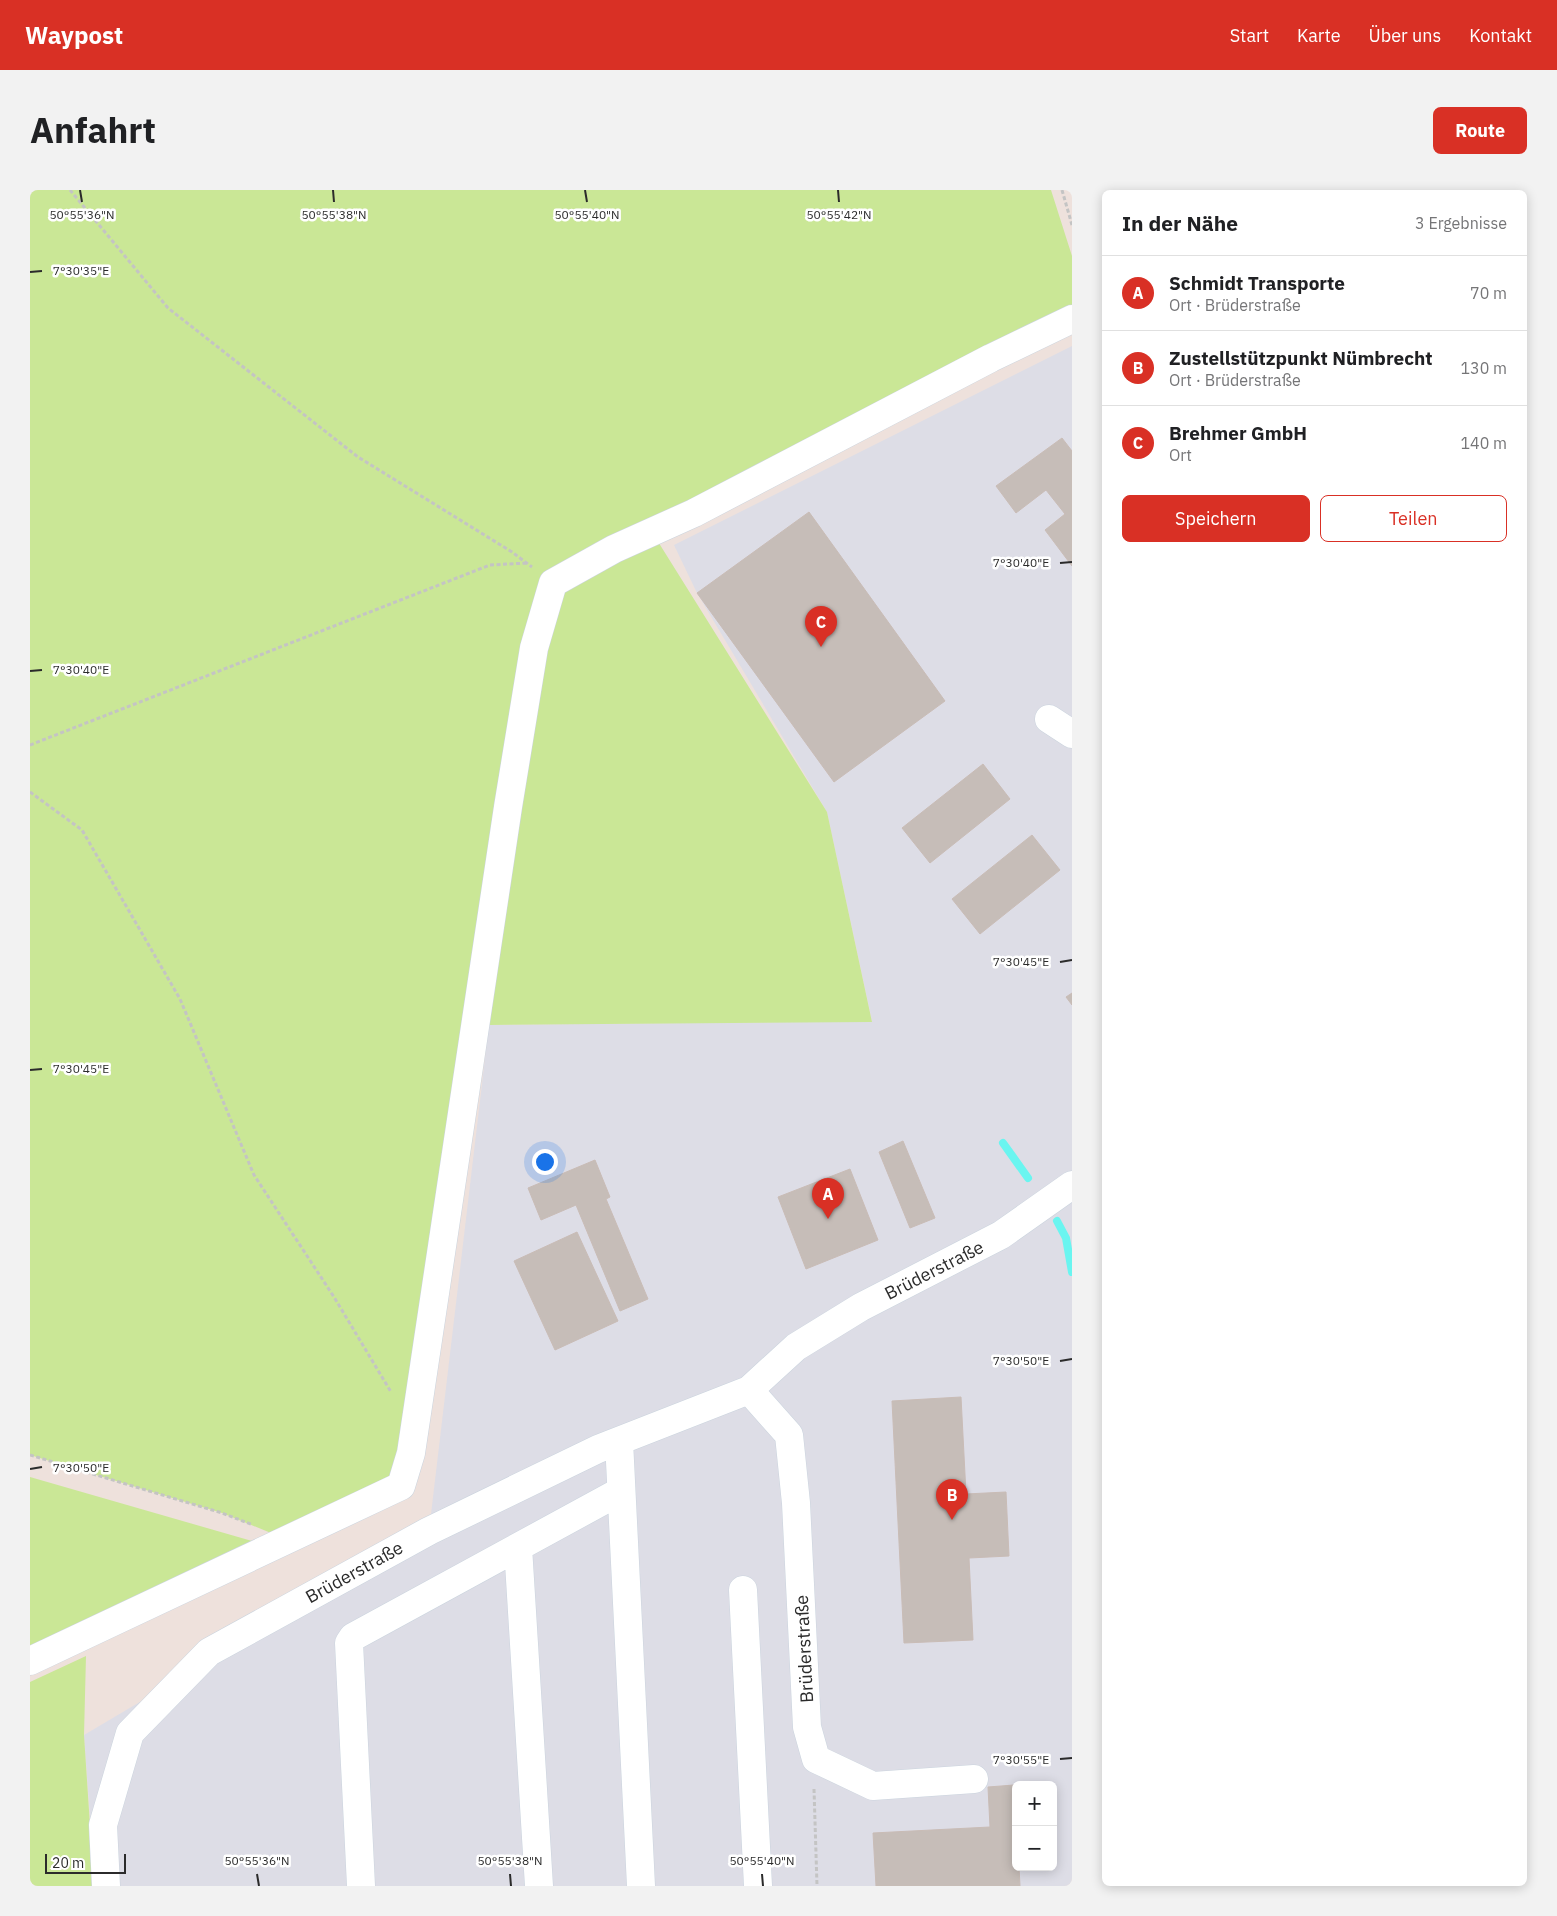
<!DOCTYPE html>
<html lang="de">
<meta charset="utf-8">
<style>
body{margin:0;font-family:"IBM Plex Sans",sans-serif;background:#f2f2f2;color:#202124}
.controls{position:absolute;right:15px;bottom:15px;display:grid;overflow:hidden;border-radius:8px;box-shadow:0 2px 12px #0003}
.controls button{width:45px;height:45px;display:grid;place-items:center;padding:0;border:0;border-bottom:1px solid #e0e0e0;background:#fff;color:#202124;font:25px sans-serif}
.scale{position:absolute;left:15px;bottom:12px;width:81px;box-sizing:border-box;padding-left:5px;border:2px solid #2b2b2b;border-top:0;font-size:14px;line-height:18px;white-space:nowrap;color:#2b2b2b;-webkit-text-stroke:4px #fff;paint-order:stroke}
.you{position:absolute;left:514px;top:971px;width:18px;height:18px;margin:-12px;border:4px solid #fff;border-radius:50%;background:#1a73e8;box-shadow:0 0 0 8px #1a73e833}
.badge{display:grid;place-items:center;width:32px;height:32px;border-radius:50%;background:#d93025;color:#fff;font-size:16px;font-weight:700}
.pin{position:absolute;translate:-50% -41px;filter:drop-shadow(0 1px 2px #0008)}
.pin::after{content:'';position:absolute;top:26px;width:18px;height:15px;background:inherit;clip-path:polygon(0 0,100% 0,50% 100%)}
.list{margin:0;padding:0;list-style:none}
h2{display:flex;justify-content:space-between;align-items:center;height:65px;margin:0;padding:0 20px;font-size:21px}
h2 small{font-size:16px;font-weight:400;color:#757577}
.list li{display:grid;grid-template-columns:32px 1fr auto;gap:15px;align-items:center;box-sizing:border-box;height:75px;padding:0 20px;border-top:1px solid #e0e0e0}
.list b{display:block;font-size:19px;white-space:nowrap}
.list p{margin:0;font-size:16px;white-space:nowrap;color:#757577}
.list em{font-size:16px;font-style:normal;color:#757577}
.actions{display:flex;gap:10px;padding:15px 20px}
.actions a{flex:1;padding:11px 0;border:1px solid #d93025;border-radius:8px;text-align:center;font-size:18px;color:#d93025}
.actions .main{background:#d93025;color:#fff}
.map{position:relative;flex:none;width:1042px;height:1696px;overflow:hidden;border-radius:8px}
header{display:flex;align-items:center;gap:30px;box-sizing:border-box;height:70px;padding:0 25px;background:#d93025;color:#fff}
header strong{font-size:24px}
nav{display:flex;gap:28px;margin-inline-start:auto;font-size:18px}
.intro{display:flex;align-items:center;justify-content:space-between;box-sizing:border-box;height:120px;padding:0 30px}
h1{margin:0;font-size:35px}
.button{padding:12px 22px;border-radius:8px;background:#d93025;color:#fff;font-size:18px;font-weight:700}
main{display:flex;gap:30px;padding:0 30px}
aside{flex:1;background:#fff;border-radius:8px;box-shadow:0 2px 12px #0003}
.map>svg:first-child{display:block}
.industrial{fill:#dddde6;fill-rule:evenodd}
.green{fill:#cae796}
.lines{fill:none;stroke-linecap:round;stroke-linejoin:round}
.stream{stroke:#6af5f0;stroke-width:8}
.building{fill:#c6bdb8;stroke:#c9bcb6}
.minor-casing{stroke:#cbd4de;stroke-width:29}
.path{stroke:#c4c4c4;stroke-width:3;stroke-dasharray:4 2.5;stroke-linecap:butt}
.minor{stroke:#fff;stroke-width:28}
.ticks{fill:none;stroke:#2b2b2b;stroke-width:2}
.labels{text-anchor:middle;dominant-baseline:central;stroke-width:5;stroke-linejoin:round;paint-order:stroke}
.street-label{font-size:18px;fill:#2b2b2b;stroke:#fff}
.ticks-label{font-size:12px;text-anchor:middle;fill:#2b2b2b;stroke:#fff;stroke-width:5;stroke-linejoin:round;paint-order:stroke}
</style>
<header>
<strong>Waypost</strong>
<nav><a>Start</a><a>Karte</a><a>Über uns</a><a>Kontakt</a></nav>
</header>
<div class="intro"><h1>Anfahrt</h1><a class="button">Route</a></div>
<main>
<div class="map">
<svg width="1042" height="1696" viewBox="0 0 1042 1696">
<rect width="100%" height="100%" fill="#eee1dc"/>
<path class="industrial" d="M1042,156v1540h-977l-11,-151 345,-204 60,-506 383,-4 -45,-209 -130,-219 -23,-48zM986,1595h37v82h-37z"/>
<path class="green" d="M0,0h1021l21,66v56l-415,228 170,272 45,210 -383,3 -88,461 -113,54 -66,-27 -192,-58z
M0,1287l222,64 -222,109z
M56,1466l-2,79 10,151h-64v-204z"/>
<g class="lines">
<path class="stream" d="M973,953l25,35
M1027,1031l9,17 6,34"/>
</g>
<path class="building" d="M1032,248l10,13v115l-27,-36 20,-16 -19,-24 -30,23 -20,-27z
M779,322l136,189 -111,81 -137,-189z
M953,574l27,35 -80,64 -28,-35z
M1002,645l28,35 -80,64 -28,-35z
M1042,803v12l-6,-8z
M873,951l32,77 -25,10 -31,-76z
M565,970l15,37 -4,2 42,100 -28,12 -44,-106 -35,15 -13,-32z
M820,979l28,71 -72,29 -28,-72z
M547,1042l41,89 -63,29 -41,-89z
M931,1207l5,97 40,-2 3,64 -40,2 4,82 -69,3 -12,-242z
M984,1595l2,82h3l1,19h-144l-3,-53 117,-6 -2,-40z"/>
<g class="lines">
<defs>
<path id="minor" d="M1019,529l23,15
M589,1251l22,445
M488,1357l21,339
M713,1400l15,296
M0,1471l371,-175 10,-33 97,-646 26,-159 19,-65 61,-34 80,-36 297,-155 81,-39
M944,1589l-101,7 -57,-27 -9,-32 -11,-224 -7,-68 -40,-45 47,-43 65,-40 140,-72 71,-50
M76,1696l-3,-61 27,-92 79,-81 220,-121 169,-82 151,-59
M331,1696l-12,-243 4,-6 266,-145"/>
</defs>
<use href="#minor" class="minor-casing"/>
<path class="path" d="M40,0l98,118 190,149 154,95 20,15
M1032,0l10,35
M0,555l460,-180 37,-2
M0,602l52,38 98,169 74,176 80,122 57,95
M0,1265l192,58 31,12
M784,1599l3,97"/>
<use href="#minor" class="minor"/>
</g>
<path class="ticks" d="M50,0l2,12M303,0l1,12M555,0l2,12M808,0l1,12M0,82l12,-1M1030,373l12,-1M0,481l12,-1M1030,772l12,-2M0,880l12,-1M1030,1171l12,-2M0,1279l12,-2M1030,1569l12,-1M227,1684l2,12M480,1684l1,12M732,1684l1,12"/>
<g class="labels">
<g class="street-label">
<text transform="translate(904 1080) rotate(-27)">Brüderstraße</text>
<text transform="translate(324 1382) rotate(-29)">Brüderstraße</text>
<text transform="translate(774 1459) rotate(-93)">Brüderstraße</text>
</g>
</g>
<g class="ticks-label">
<text x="52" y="29">50°55'36"N</text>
<text x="304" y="29">50°55'38"N</text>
<text x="557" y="29">50°55'40"N</text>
<text x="809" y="29">50°55'42"N</text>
<text x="51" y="85">7°30'35"E</text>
<text x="991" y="377">7°30'40"E</text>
<text x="51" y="484">7°30'40"E</text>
<text x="991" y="776">7°30'45"E</text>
<text x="51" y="883">7°30'45"E</text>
<text x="991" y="1175">7°30'50"E</text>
<text x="51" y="1282">7°30'50"E</text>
<text x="991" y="1574">7°30'55"E</text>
<text x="227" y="1675">50°55'36"N</text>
<text x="480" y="1675">50°55'38"N</text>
<text x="732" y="1675">50°55'40"N</text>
</g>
</svg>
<div class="controls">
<button>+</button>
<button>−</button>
</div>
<div class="scale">20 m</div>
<div class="you"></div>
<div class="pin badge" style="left:798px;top:1029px">A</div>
<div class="pin badge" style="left:922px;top:1330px">B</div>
<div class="pin badge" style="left:791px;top:457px">C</div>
</div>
<aside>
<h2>In der Nähe<small>3 Ergebnisse</small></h2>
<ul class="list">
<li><span class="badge">A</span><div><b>Schmidt Transporte</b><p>Ort · Brüderstraße</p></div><em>70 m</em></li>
<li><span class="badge">B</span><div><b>Zustellstützpunkt Nümbrecht</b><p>Ort · Brüderstraße</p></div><em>130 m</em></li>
<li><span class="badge">C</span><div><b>Brehmer GmbH</b><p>Ort</p></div><em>140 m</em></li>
</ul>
<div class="actions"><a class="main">Speichern</a><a>Teilen</a></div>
</aside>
</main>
